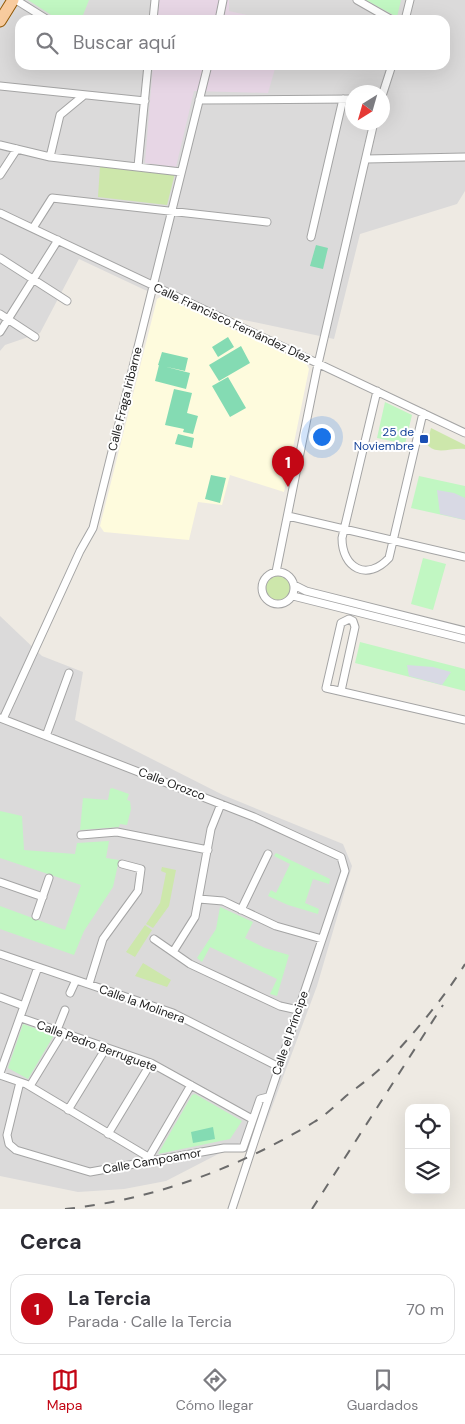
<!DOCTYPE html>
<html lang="es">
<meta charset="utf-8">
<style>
body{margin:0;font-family:"DM Sans",sans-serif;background:#f7f7f7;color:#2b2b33}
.controls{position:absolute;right:15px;bottom:15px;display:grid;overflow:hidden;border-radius:10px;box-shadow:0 5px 20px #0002}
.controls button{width:45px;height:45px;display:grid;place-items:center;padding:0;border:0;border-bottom:1px solid #e1e1e2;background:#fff;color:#2b2b33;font:25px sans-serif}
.compass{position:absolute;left:345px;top:85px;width:45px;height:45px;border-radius:50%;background:#fff;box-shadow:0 5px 20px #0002;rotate:217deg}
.you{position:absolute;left:321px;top:436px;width:18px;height:18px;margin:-12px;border:4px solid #fff;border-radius:50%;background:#1a73e8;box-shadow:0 0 0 8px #1a73e833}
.badge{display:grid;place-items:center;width:32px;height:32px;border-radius:50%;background:#c30715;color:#fff;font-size:16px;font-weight:700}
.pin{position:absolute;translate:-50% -41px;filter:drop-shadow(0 1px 2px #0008)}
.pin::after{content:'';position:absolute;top:26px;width:18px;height:15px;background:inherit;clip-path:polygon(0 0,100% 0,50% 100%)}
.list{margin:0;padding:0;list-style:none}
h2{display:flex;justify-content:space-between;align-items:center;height:65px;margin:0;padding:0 20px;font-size:21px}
h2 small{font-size:16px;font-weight:400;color:#7c7c81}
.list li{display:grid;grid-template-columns:32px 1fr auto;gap:15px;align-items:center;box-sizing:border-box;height:70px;margin:0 10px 10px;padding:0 10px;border:1px solid #e1e1e2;border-radius:15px}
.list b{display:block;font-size:19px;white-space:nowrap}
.list p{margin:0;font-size:16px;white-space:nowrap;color:#7c7c81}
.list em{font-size:16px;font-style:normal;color:#7c7c81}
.icon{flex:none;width:28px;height:28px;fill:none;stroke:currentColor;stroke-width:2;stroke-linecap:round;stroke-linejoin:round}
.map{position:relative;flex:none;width:465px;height:1209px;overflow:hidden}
.search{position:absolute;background:#fff;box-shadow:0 5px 20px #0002;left:15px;right:15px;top:15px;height:55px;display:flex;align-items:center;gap:12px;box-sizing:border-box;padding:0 18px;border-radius:15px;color:#7c7c81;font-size:19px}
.sheet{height:145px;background:#fff}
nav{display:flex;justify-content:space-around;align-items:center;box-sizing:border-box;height:70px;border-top:1px solid #e1e1e2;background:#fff;font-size:14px;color:#7c7c81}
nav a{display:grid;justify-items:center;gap:2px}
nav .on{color:#c30715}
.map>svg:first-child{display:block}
.residential{fill:#dbdada;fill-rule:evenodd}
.industrial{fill:#e7d6e5}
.education{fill:#fefbdd}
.grass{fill:#cde7ab}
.park{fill:#c1f7c2}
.pitch{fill:#84dbb3}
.plaza{fill:#d8d9e4}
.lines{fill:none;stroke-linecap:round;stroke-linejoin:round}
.minor-casing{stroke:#a4a4a4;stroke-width:9}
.primary-casing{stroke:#915805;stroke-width:13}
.minor{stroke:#fff;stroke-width:7}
.primary{stroke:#f8cb9e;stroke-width:11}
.rail{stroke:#6b6b6b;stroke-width:2;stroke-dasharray:10 10;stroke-linecap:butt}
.transit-dot{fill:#1a4fb4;stroke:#fff;stroke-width:2}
.labels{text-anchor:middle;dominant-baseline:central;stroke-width:4;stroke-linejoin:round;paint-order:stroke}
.street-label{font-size:12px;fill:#1d1d1d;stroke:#fff}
.transit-label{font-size:12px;fill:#164399;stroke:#fff;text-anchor:end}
</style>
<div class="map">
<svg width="465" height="1209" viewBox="0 0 465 1209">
<rect width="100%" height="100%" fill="#eeeae3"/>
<path class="residential" d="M0,0h465v191l-8,13 -97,30 -26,105 -122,-26 -67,-23 -66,-31 -39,74 -35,12 -5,6zM20,20h425v45h-425zM352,92h30v30h-30z
M0,616l42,40 41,16 -8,48 148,75 120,49 9,22 -35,120 -54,145 -97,50 -42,8 -46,3 -78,-16z"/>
<path class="industrial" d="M159,0h70v11l40,9h-112z
M153,65h123l-8,28 -74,-2 -18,76 -31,-4z"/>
<path class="education" d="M162,296l144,67 3,6 -25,123 -54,-17 -8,30 -24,-3 -9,38 -85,-8 -4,-6 57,-227z"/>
<path class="grass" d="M100,166l75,7 -8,32 -69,-8z
M431,428l34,17v4c-13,-2 -30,7 -38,-5z
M266 588a12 12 0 1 1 24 0a12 12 0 1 1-24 0Z
M162,867l14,3 -7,36 -16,22 -7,-4 14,-21 6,-30 -5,-2z
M145,925l7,5 -17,27 -9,-5z
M143,963l28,17 -4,7 -32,-11z"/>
<path class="park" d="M28,0h61l-8,20h-22z
M366,0h35l-4,17z
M385,402l27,13 -7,29 -28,-6z
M419,476l46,10v34l-54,-12z
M423,558l23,6 -13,46 -22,-6z
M360,642l105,27v22l-110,-28z
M112,788l17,6 -2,6 3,1 1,8 -4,16 -7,-1 -1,3 -39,3 3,-32 25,2 2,-11z
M0,811l22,5 2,34 51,4 2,-11 32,-2 -3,17 13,2 -6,27 -29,44 -10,24 -74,-26v-23l65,24 16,-45 -81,-27z
M276,853l54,26 -1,5 -16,-5 -8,24 14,6 -1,5 -30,-9 -20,-9 3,-6 5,3 14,-29 -16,-8z
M220,907l33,15 -8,16 20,10 24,7 -12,41 -7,-2 7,-15 -67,-32 -8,15 -5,-4 19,-29z
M23,1024l31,11 -26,44 -20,-11z
M195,1094l47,27 -12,18 -72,15 34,-59z"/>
<path class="pitch" d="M316,245l12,3 -5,21 -13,-3z
M228,337l6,10 -16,10 -6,-10z
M241,346l9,17 -31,18 -10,-16z
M162,352l26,6 -3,13 -27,-6z
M159,365l31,8 -4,16 -31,-8z
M228,377l18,31 -16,9 -18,-31z
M174,389l18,4 -5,20 11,3 -5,18 -10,-2 1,-3 -19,-4z
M178,434l16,4 -2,10 -17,-4z
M211,475l15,3 -6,25 -15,-4z
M213,1127l2,12 -22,4 -2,-11z"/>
<path class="plaza" d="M437,490l17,3 11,5v22l-25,-6z
M407,665l26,2 18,5 -9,13 -33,-9z"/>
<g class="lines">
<defs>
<path id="minor" d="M16,0l32,20
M357,0l35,20
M153,20l2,-20
M219,20l4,-20
M405,20l5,-20
M0,86l145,15
M382,96l10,-31
M199,100l153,-1
M0,145l50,12 131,15
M50,157l10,-42 23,-19
M366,159l99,-2
M138,166l10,-101
M0,175l17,-26
M0,213l465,220
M33,228l19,-30 215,24
M311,237l32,-138
M0,258l67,43
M0,314l35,23
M0,332l58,-92
M377,391l-35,147c0,30 25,44 47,20l34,-145
M288,516l177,41
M262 588a16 16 0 1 1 32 0a16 16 0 1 1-32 0Z
M276,572l42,-208 56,-242
M294,585l12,6 159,40
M293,596l172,43
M341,691l14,-64 -2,-6 -4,-2 -8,4 -15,65 139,32
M0,718l254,99 87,40 4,14c-38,112 -76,225 -113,338
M3,719l77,-168 13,-23 115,-463
M46,736l23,-63
M81,835l36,-3 91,18
M0,882l43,15
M199,899l24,2 53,25 46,13
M241,910l27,-56
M36,916l13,-38
M154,939l36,25 90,42 18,4
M173,952l22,-35 16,-88 10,-25
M0,954l173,59 106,54
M89,984l14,-45 35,-48 3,-22 -19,-5
M70,993l6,-13
M0,997l24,9
M21,1018l130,45 101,56
M57,1030l8,-20
M0,1073l38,-106
M0,1075l26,9 129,77
M20,1082l-13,53 2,9 7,6 74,22 134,-24h19l17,-49 8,-2
M30,1086l33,-54
M68,1110l38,-62
M108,1134l43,-71
M149,1157l42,-72"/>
<path id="primary" d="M0,21l13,-21"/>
</defs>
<use href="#minor" class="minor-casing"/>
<use href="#primary" class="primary-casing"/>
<use href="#minor" class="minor"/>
<use href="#primary" class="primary"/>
<path class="rail" d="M65,1209c88,-9 173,-41 249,-87 12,-7 22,-17 32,-26 13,-10 27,-20 38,-31 27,-28 61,-68 81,-101
M312,1209l131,-204"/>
</g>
<rect class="transit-dot" x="419" y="434" width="10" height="10" rx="2.5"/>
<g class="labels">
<g class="street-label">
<text transform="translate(232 323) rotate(25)">Calle Francisco Fernández Díez</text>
<text transform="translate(125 399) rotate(-76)">Calle Fraga Iribarne</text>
<text transform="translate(172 784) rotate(21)">Calle Orozco</text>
<text transform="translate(142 1004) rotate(20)">Calle la Molinera</text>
<text transform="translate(290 1033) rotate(-71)">Calle el Príncipe</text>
<text transform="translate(97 1046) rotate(20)">Calle Pedro Berruguete</text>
<text transform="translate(152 1161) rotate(-10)">Calle Campoamor</text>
</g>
<g class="transit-label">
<text x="414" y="432">25 de<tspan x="414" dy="14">Noviembre</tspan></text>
</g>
</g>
</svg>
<div class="controls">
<button><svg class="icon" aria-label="locate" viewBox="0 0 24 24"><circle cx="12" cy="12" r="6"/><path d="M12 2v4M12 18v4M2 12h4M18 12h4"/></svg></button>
<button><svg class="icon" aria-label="layers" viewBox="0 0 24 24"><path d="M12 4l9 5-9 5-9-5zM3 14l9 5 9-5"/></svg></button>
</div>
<svg class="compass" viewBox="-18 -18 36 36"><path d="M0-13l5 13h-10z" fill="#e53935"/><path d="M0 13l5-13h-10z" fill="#7c7c81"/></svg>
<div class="you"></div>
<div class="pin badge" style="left:288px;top:487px">1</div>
<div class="search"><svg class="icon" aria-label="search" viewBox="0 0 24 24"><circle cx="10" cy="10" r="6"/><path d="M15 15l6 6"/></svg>Buscar aquí</div>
</div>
<section class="sheet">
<h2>Cerca<small></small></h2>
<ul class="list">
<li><span class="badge">1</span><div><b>La Tercia</b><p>Parada · Calle la Tercia</p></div><em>70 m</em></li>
</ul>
</section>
<nav>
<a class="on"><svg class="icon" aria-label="map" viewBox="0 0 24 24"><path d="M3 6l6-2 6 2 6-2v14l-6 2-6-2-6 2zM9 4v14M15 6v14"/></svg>Mapa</a>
<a><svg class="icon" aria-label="directions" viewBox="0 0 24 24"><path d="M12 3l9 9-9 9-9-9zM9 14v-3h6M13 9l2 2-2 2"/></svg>Cómo llegar</a>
<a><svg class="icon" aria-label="saved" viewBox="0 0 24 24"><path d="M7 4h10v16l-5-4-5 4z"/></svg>Guardados</a>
</nav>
